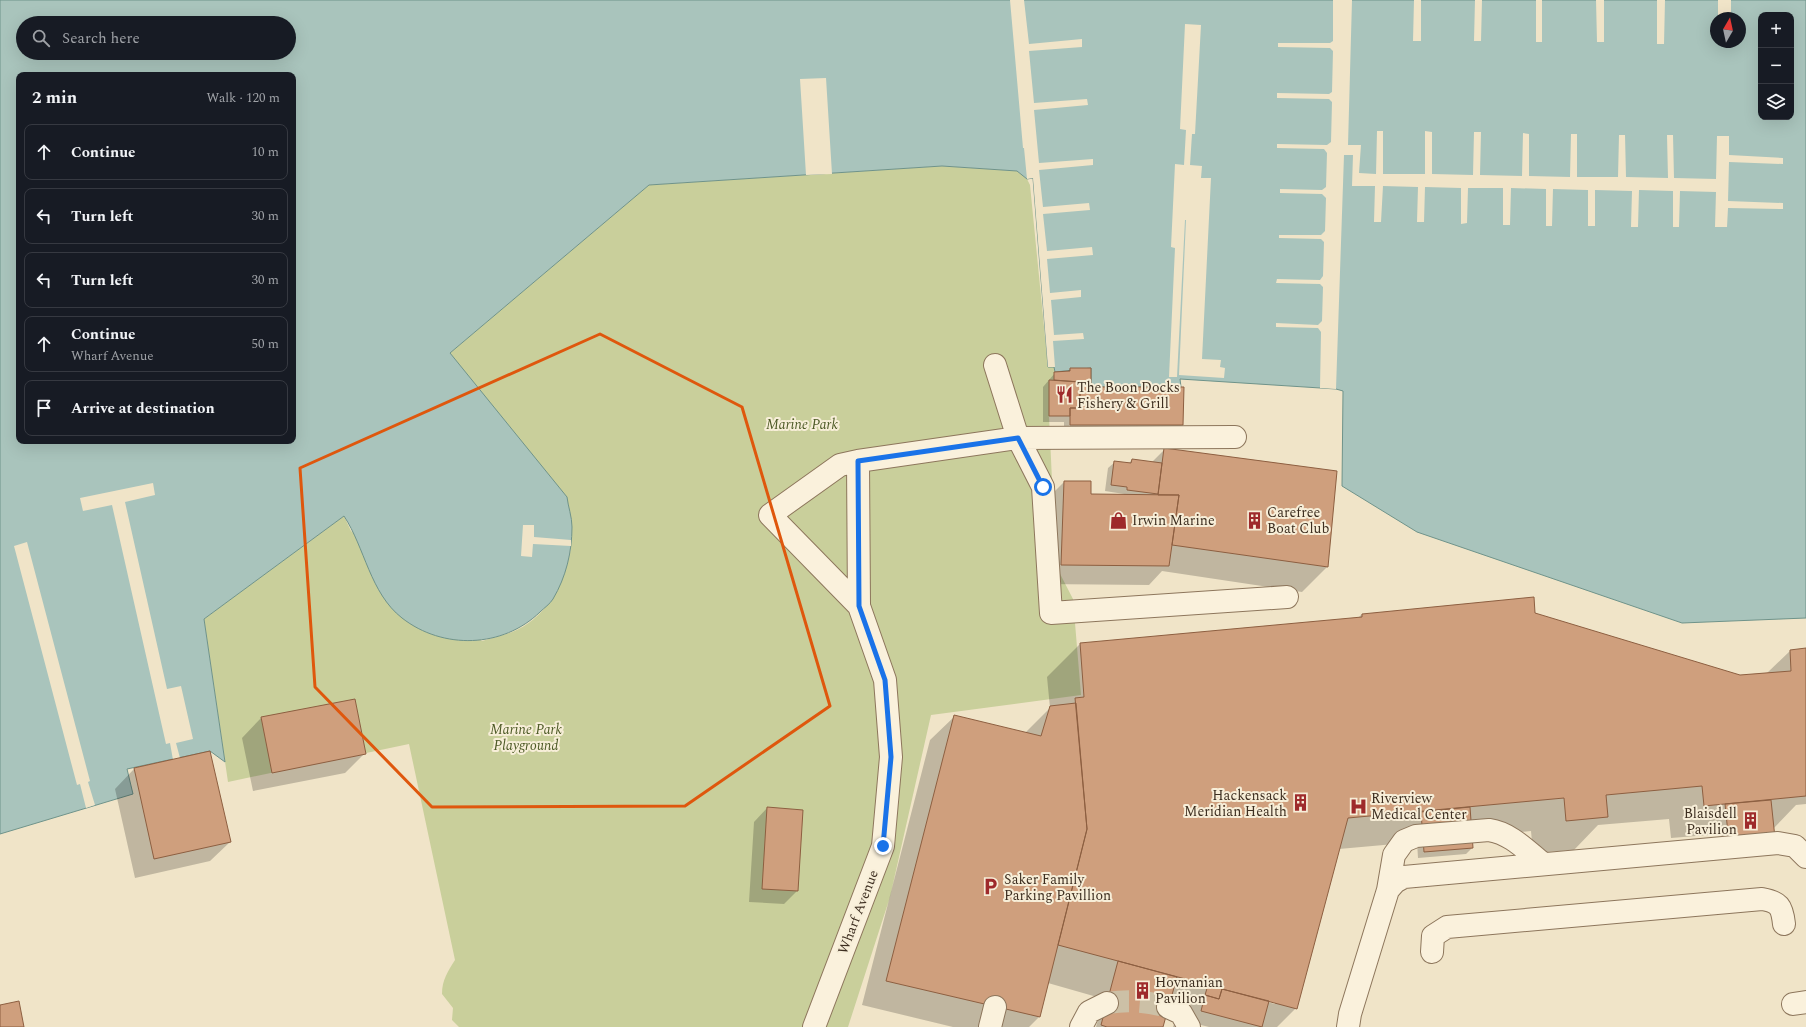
<!DOCTYPE html>
<meta charset="utf-8">
<style>
body{margin:0;font-family:Spectral,serif;background:#20242c;color:#f1f3f6}
.controls{position:absolute;right:12px;top:12px;display:grid;overflow:hidden;border-radius:8px;box-shadow:0 4px 16px #0002}
.controls button{width:36px;height:36px;display:grid;place-items:center;padding:0;border:0;border-bottom:1px solid #363941;background:#171b24;color:#f1f3f6;font:20px sans-serif}
.compass{position:absolute;left:1710px;top:12px;width:36px;height:36px;border-radius:50%;background:#171b24;box-shadow:0 4px 16px #0002;rotate:9deg}
.stop{position:absolute;width:12px;height:12px;margin:-9px;border:3px solid #1a73e8;border-radius:50%;background:#fff}
.stop.end{background:#1a73e8;border-color:#fff;box-shadow:0 1px 4px #0008}
.list{margin:0;padding:0;list-style:none}
h2{display:flex;justify-content:space-between;align-items:center;height:52px;margin:0;padding:0 16px;font-size:17px}
h2 small{font-size:13px;font-weight:400;color:#9ea1a6}
.list li{display:grid;grid-template-columns:26px 1fr auto;gap:12px;align-items:center;box-sizing:border-box;height:56px;margin:0 8px 8px;padding:0 8px;border:1px solid #363941;border-radius:8px}
.list b{display:block;font-size:15px;white-space:nowrap}
.list p{margin:0;font-size:13px;white-space:nowrap;color:#9ea1a6}
.list em{font-size:13px;font-style:normal;color:#9ea1a6}
.icon{flex:none;width:22px;height:22px;fill:none;stroke:currentColor;stroke-width:2;stroke-linecap:round;stroke-linejoin:round}
.map{position:relative;flex:none;width:1806px;height:1027px;overflow:hidden}
.search{position:absolute;background:#171b24;box-shadow:0 4px 16px #0002;left:16px;top:16px;width:280px;height:44px;display:flex;align-items:center;gap:10px;box-sizing:border-box;padding:0 14px;border-radius:22px;color:#9ea1a6;font-size:15px}
.panel{position:absolute;background:#171b24;box-shadow:0 4px 16px #0002;left:16px;top:72px;width:280px;height:372px;border-radius:8px}
.map>svg:first-child{display:block}
.green{fill:#c9cf9b}
.water{fill:#a9c4bc;stroke:#6f938a;fill-rule:evenodd}
.pier{fill:#f0e4c8}
.shadow{fill:#0003;fill-rule:evenodd}
.building{fill:#cf9f7d;stroke:#8d5f41}
.lines{fill:none;stroke-linecap:round;stroke-linejoin:round}
.minor-tunnel{stroke:#ccc0a6;stroke-width:22;stroke-dasharray:22 11;stroke-linecap:butt}
.minor-casing{stroke:#8d765c;stroke-width:24}
.minor{stroke:#faf1dc;stroke-width:22}
.route{stroke:#1a73e8;stroke-width:5}
.marked{fill:none;stroke:#df570d;stroke-width:3;stroke-linejoin:round}
.labels{text-anchor:middle;dominant-baseline:central;stroke-width:4;stroke-linejoin:round;paint-order:stroke}
.poi-label{font-size:14px;fill:#3d2e20;stroke:#f7eed8;text-anchor:start}
.park-label{font-size:14px;font-style:italic;fill:#4d5a26;stroke:#f7eed8}
.street-label{font-size:14px;fill:#3d2e20;stroke:#f7eed8}
</style>
<div class="map">
<svg width="1806" height="1027" viewBox="0 0 1806 1027">
<rect width="100%" height="100%" fill="#f0e4c8"/>
<path class="green" d="M942,166l75,5 10,8 3,6 18,182h7l-1,13h-5v36l7,150 17,33 8,96 -150,20 -41,182 -42,130h-389l-7,-7 1,-12 -11,-14c0,-14 6,-23 13,-34l-46,-216 -181,38 -24,-163 140,-103 7,15 131,110c10,-3 20,-5 30,-9 32,-12 51,-46 58,-79 2,-9 1,-19 2,-28l-122,-172 199,-168z"/>
<path class="water" d="M0,0h1806v618l-124,5 -265,-91 -75,-46 1,-95 -7,-2 -156,-10 1,8h-90v-19l-36,4 -1,-5h-6l-15,-189 -6,1 -10,-8 -75,-5 -293,19 -199,168 117,144c1,9 5,20 5,30 0,25 -6,50 -19,72 -3,5 -9,9 -13,13 -37,36 -97,38 -138,6 -32,-25 -37,-70 -58,-102l-140,103 21,143 -15,-11 -83,18 6,25 -133,40zM1761,15h30v102h-30zM1716,18h24v24h-24zM23,23h266v30h-266zM19,75h274v366h-274z"/>
<path class="pier" d="M1010,0h14l5,44 53,-5v8l-53,4 5,52 53,-4 1,6 -54,5 5,53 54,-4v6l-54,5 4,37 46,-4 1,7 -47,4 4,37 45,-4 1,8 -46,4 3,34 31,-3v7l-30,3 3,35 29,-2 1,6 -31,2 2,26h-7l-15,-189 -6,1 -3,-31h-1z
M1333,0h19l-4,145h13l-2,28 17,1 1,-43h6v43h42v-43l7,1v42l41,1 1,-43h7l-1,43 42,1 1,-43 6,1v42l41,1 1,-43h6v43h41l1,-42h6l1,42 42,1 -1,-43h6l1,43 42,1 1,-43h12v19l54,3v6l-54,-2 -1,39 55,2v6l-55,-1 -1,19h-12l1,-35 -36,-1 -1,36h-6v-36l-34,-1 -1,37h-7l1,-36 -37,-1v36h-7v-36l-35,-1 -1,37h-6v-37l-35,-1 -1,37h-7v-37h-35l-1,35 -6,1v-36l-36,-1 -1,35h-7l1,-35 -35,-1 -2,36h-7l1,-36h-23l1,-31h-9l-8,234 -16,-1 1,-56 -3,-4 -42,-1v-4l42,2 4,-4 1,-34 -3,-3 -44,-1 1,-4 43,1 3,-4 1,-34 -3,-3 -42,-1v-3h42l4,-4 1,-33 -4,-4 -42,-1v-4l42,1 4,-3 1,-34 -3,-4 -47,-1v-4l50,1 4,-3 1,-40 -3,-3 -52,-1v-5l52,1 3,-2 1,-41 -3,-3 -52,-1v-4h52l3,-2z
M1414,0h7v41h-8z
M1475,0h7l-1,41h-7z
M1536,0h6v42h-6z
M1596,0h8v42h-7z
M1657,0h8l-1,44h-7z
M1718,0h13v18h-13z
M1185,24l16,1 -6,109h-3l-2,31 12,1 -1,12h10l-9,181 19,1 -1,7 5,1 -1,10 -45,-3 7,-155h-1l-8,157h-8l6,-129 -4,-1 4,-83 9,1 2,-35 -6,-1z
M826,78l6,96 -26,1 -6,-96z
M153,483l2,12 -30,7 42,187 14,-3 12,53 -17,4 4,15 -7,2 -3,-17 -4,1 -54,-239 -29,6 -3,-13z
M523,525h11v12l37,3v6l-38,-2 -1,13 -11,-1z
M27,542l63,239 -2,1 7,23 -9,3 -6,-24 -3,1 -63,-239z"/>
<path class="shadow" d="M1070,369l20,19 92,37 -6,6 -112,1v-10h-21v-35l12,-14 12,-1z
M1165,449l171,23 -9,95 -25,25 -140,-21 -13,14 -107,-1 3,-83 19,-19 26,13h34v-1l-19,-3 3,-23 7,-6 14,1 3,-3 19,3z
M1362,614h172l206,62 27,-3 23,-22 16,-2v155l-10,1 -23,24 -51,20 -1,-15 -50,4 -2,-19 -71,6 -24,25 -41,3 -2,-22 -60,6 1,11 -6,6 -48,4 -1,-16 -78,7 -43,159 -19,19h-68l-16,-4 -4,4h-16l3,-9 -10,-3 -4,12h-66l8,-28 -56,-16 -9,34 -10,10h-76l-91,-22 68,-265 25,-24 70,17 25,-25 -3,-31 33,-33 278,-26zM1264,1001l11,1v2z
M354,700l11,53 -20,20 -92,18 -11,-53 19,-20z
M134,769l96,73 -20,19 -75,17 -20,-89z
M767,808l30,83 -13,13 -35,-2 5,-80z"/>
<path class="building" d="M1070,368h21v19h93l-1,38h-113v-17h10v-26l-26,-2v-8l16,-1z
M1049,380l31,2v26h-10v8h-21z
M1164,448l173,23 -9,96 -156,-22 7,-50h-21z
M1132,459l30,4 -4,31 -31,-4v-3l-16,-2 3,-24 17,2z
M1064,481h27v13l88,1 -10,71 -108,-1z
M1534,597l1,16 205,62 51,-4 -1,-21 16,-2v148l-102,10 -2,-20 -96,9 2,22 -42,4 -2,-23 -216,20 -51,191 -75,-20 -3,10 -14,-4 3,-10 -150,-40 29,-116 -12,-131 9,-1 -4,-54 282,-26v-3z
M355,699l11,55 -94,19 -11,-56z
M1076,703l11,126 -47,188 -154,-36 68,-266 87,21 9,-30z
M210,751l21,91 -77,17 -20,-91z
M1771,800l4,38 -46,5 -4,-39z
M767,807l36,3 -5,81 -36,-2z
M1470,807l3,41 -49,4 -3,-40z
M1118,961l59,16 -14,50h-56l-6,-2z
M1222,989l47,12 -7,26 -61,-16 4,-16 14,4z
M19,1001l5,26h-24v-22z"/>
<g class="lines">
<path class="minor-tunnel" d="M1107,1003c22,-3 39,-2 61,4"/>
<defs>
<path id="minor" d="M995,365l23,73 25,49 8,126 236,-16
M859,606l-89,-91 70,-50 18,-4 160,-23 217,-1
M1388,890l6,-35 10,-14 12,-5 73,-6c21,3 37,20 53,33
M1432,952l1,-16 14,-9 315,-28c17,3 20,7 22,25
M1793,1004l13,-2
M1168,1007l13,6 8,14
M814,1027l69,-181 8,-89 -6,-77 -26,-74 -1,-145
M990,1027l5,-20
M1081,1027l8,-15 18,-9
M1348,1027l2,-13 38,-124 7,-8 9,-5 374,-34 17,3 11,11"/>
</defs>
<use href="#minor" class="minor-casing"/>
<use href="#minor" class="minor"/>
</g>
<g class="lines">
<path class="route" d="M883,846l8,-89 -6,-77 -26,-74 -1,-145 160,-23 25,49"/>
</g>
<path class="marked" d="M600,334l142,73 88,299 -145,100 -253,1 -117,-120 -15,-219z"/>
<defs>
<symbol id="restaurant-bare" viewBox="-9 -9 18 18"><path d="M-5-6h1v4h1v-4h1v4h1v-4h1v5L-1.5 .5V6h-2V.5L-5-1ZM5-6V6H3V1.5H1.5Q1.5-4 5-6Z" fill="#9e2a2b" stroke="#f7eed8" stroke-width="2.5" paint-order="stroke"/></symbol>
<symbol id="shop-bare" viewBox="-9 -9 18 18"><path d="M-5-2.5h2.3a2.7 3.5 0 0 1 5.4 0H5L5.5 6h-11ZM-1.5-2.5h3a1.5 2.3 0 0 0-3 0Z" fill="#9e2a2b" stroke="#f7eed8" stroke-width="2.5" paint-order="stroke"/></symbol>
<symbol id="building-bare" viewBox="-9 -9 18 18"><path d="M-4-6H4V6H1V3H-1V6H-4ZM-2.5-4.3h1.7v1.8h-1.7ZM.8-4.3h1.7v1.8H.8ZM-2.5-1h1.7V.8h-1.7ZM.8-1h1.7V.8H.8Z" fill="#9e2a2b" stroke="#f7eed8" stroke-width="2.5" paint-order="stroke"/></symbol>
<symbol id="hospital-bare" viewBox="-9 -9 18 18"><path d="M-5-5h3v3.5h4V-5h3V5h-3V1.5h-4V5h-3Z" fill="#9e2a2b" stroke="#f7eed8" stroke-width="2.5" paint-order="stroke"/></symbol>
<symbol id="parking-bare" viewBox="-9 -9 18 18"><path d="M-3.5-5.5H1a3.5 3.5 0 0 1 0 7H-1V5.5H-3.5ZM-1-3.4V-.6H.8a1.4 1.4 0 0 0 0-2.8Z" fill="#9e2a2b" stroke="#f7eed8" stroke-width="2.5" paint-order="stroke"/></symbol>
</defs>
<g fill-rule="evenodd">
<use href="#restaurant-bare" x="1052" y="382" width="25" height="25"/>
<use href="#shop-bare" x="1106" y="508" width="25" height="25"/>
<use href="#building-bare" x="1242" y="508" width="25" height="25"/>
<use href="#building-bare" x="1288" y="790" width="25" height="25"/>
<use href="#hospital-bare" x="1346" y="794" width="25" height="25"/>
<use href="#building-bare" x="1738" y="808" width="25" height="25"/>
<use href="#parking-bare" x="978" y="874" width="25" height="25"/>
<use href="#building-bare" x="1130" y="978" width="25" height="25"/>
</g>
<g class="labels">
<g class="poi-label">
<text x="1077" y="387">The Boon Docks<tspan x="1077" dy="16">Fishery &amp; Grill</tspan></text>
<text x="1267" y="512">Carefree<tspan x="1267" dy="16">Boat Club</tspan></text>
<text x="1132" y="520">Irwin Marine</text>
<text x="1287" y="795" text-anchor="end">Hackensack<tspan x="1287" dy="16">Meridian Health</tspan></text>
<text x="1371" y="798">Riverview<tspan x="1371" dy="16">Medical Center</tspan></text>
<text x="1737" y="813" text-anchor="end">Blaisdell<tspan x="1737" dy="16">Pavilion</tspan></text>
<text x="1004" y="879">Saker Family<tspan x="1004" dy="16">Parking Pavillion</tspan></text>
<text x="1155" y="982">Hovnanian<tspan x="1155" dy="16">Pavilion</tspan></text>
</g>
<g class="park-label">
<text x="802" y="424">Marine Park</text>
<text x="526" y="729">Marine Park<tspan x="526" dy="16">Playground</tspan></text>
</g>
<g class="street-label">
<text transform="translate(858 912) rotate(-69)">Wharf Avenue</text>
</g>
</g>
</svg>
<div class="controls">
<button>+</button>
<button>−</button>
<button><svg class="icon" aria-label="layers" viewBox="0 0 24 24"><path d="M12 4l9 5-9 5-9-5zM3 14l9 5 9-5"/></svg></button>
</div>
<svg class="compass" viewBox="-18 -18 36 36"><path d="M0-13l5 13h-10z" fill="#e53935"/><path d="M0 13l5-13h-10z" fill="#9ea1a6"/></svg>
<div class="stop" style="left:1043px;top:487px"></div>
<div class="stop end" style="left:883px;top:846px"></div>
<div class="search"><svg class="icon" aria-label="search" viewBox="0 0 24 24"><circle cx="10" cy="10" r="6"/><path d="M15 15l6 6"/></svg>Search here</div>
<section class="panel">
<h2>2 min<small>Walk · 120 m</small></h2>
<ul class="list">
<li><svg class="icon" aria-label="ahead" viewBox="0 0 24 24"><path d="M12 20V5M6 11l6-6 6 6"/></svg><div><b>Continue</b></div><em>10 m</em></li>
<li><svg class="icon" aria-label="left" viewBox="0 0 24 24"><path d="M17 20v-9H6M10 6l-5 5 5 5"/></svg><div><b>Turn left</b></div><em>30 m</em></li>
<li><svg class="icon" aria-label="left" viewBox="0 0 24 24"><path d="M17 20v-9H6M10 6l-5 5 5 5"/></svg><div><b>Turn left</b></div><em>30 m</em></li>
<li><svg class="icon" aria-label="ahead" viewBox="0 0 24 24"><path d="M12 20V5M6 11l6-6 6 6"/></svg><div><b>Continue</b><p>Wharf Avenue</p></div><em>50 m</em></li>
<li><svg class="icon" aria-label="arrive" viewBox="0 0 24 24"><path d="M6 21V4h12l-3 4 3 4H6"/></svg><div><b>Arrive at destination</b></div></li>
</ul>
</section>
</div>
